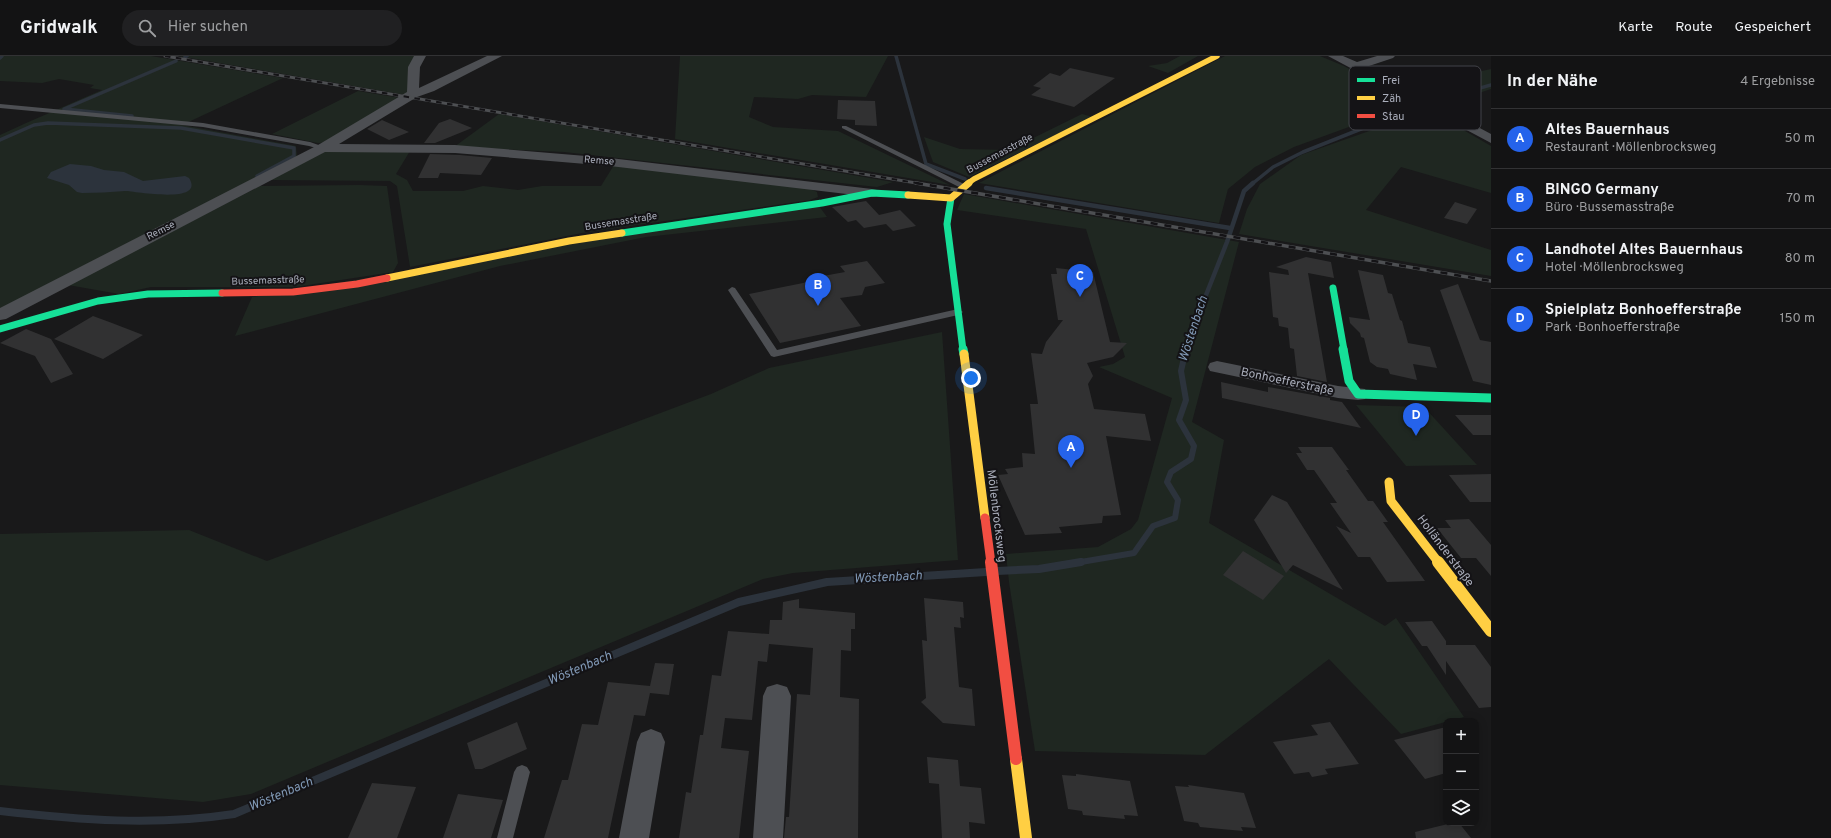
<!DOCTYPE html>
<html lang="de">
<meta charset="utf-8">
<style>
body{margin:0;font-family:Overpass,sans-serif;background:#202022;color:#f1f3f6}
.controls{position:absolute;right:12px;bottom:12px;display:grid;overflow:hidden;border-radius:8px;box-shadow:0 2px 10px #0003}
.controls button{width:36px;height:36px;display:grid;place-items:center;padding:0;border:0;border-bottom:1px solid #323234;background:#131314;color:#f1f3f6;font:20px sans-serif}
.you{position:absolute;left:971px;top:322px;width:14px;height:14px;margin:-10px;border:3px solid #fff;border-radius:50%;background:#1a73e8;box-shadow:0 0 0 6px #1a73e833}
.badge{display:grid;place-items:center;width:26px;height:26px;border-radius:50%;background:#2563eb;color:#fff;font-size:13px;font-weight:700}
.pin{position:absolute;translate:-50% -33px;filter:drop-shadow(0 1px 2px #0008)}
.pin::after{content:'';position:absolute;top:21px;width:14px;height:12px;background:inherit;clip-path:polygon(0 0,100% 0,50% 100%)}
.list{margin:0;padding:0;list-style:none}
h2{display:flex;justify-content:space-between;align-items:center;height:52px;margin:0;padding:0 16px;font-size:17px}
h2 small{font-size:13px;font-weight:400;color:#9d9ea0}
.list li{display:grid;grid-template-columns:26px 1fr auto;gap:12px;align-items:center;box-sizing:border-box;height:60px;padding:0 16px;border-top:1px solid #323234}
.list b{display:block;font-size:15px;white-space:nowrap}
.list p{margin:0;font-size:13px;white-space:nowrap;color:#9d9ea0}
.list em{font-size:13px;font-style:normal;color:#9d9ea0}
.icon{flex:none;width:22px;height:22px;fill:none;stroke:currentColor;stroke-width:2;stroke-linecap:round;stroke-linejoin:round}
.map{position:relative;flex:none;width:1491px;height:782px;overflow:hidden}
header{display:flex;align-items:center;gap:24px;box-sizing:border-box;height:56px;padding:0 20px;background:#131314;border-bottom:1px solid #323234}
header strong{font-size:19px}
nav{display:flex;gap:22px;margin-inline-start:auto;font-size:14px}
.search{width:280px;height:36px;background:#202022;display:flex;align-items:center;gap:10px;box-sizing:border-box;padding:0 14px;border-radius:22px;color:#9d9ea0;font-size:15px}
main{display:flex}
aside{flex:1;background:#131314}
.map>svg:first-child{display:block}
.green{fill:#1f2721}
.water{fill:#2c333c}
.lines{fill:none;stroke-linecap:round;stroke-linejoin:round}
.stream-far3{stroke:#2c333c;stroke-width:3.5}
.stream-far2{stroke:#2c333c;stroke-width:4.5}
.stream-far1{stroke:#2c333c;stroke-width:6}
.stream{stroke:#2c333c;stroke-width:8}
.building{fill:#313132}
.lane{fill:#4d4f53;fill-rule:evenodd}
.street{fill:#4d4f53;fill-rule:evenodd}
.fast-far1{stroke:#16e098;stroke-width:7}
.fast{stroke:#16e098;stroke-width:9}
.slow-far3{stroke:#ffcf43;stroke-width:5.5}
.slow-far2{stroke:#ffcf43;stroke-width:7}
.slow-far1{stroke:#ffcf43;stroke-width:9}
.slow{stroke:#ffcf43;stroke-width:12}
.jam-far2{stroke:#f24e42;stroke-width:7}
.jam-far1{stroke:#f24e42;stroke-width:9}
.jam{stroke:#f24e42;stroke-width:12}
.rail-far1-casing{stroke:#4d4f52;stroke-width:3}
.rail-casing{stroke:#4d4f52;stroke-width:3.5}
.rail-far1{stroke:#141316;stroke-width:2;stroke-dasharray:5.5;stroke-linecap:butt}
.rail{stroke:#141316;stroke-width:2.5;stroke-dasharray:7;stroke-linecap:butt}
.labels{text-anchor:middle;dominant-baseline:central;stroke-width:4;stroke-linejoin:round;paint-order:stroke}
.far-street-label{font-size:10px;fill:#aaaebb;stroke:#141316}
.street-label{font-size:12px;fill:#aaaebb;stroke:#141316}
.water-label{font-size:13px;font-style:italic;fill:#8199b6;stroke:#141316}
.key{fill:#141316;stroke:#414248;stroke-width:1}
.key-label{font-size:11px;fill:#aaaebb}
</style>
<header>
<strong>Gridwalk</strong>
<div class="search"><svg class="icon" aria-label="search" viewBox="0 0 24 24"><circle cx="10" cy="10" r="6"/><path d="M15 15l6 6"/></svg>Hier suchen</div>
<nav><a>Karte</a><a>Route</a><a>Gespeichert</a></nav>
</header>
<main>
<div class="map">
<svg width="1491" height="782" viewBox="0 0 1491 782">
<rect width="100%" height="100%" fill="#19191a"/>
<path class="green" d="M0,0h151l132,22 -101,47 114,21 1,11 -297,153v-175c34,-16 68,-30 102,-45l-12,-2 4,-3 -35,-6 -17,4 -42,-2z
M178,0h238l-8,17v18l-2,4z
M680,0h208l-22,41 -54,-2 -14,4 -44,-2 -5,20 24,10 65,4 112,54 -275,-46z
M1180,0h18l-30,17 -20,-7 19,-3z
M1225,0h95l24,10 68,38 -118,43 -39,20 -27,22 -9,34 -240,-40z
M1491,13v20l-51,17 -25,-14 35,-14z
M358,35l43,7 -71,44 -12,1 -46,-9z
M1429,54l62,36v47l-90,-26 -35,43 125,40v26l-252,-42 8,-25 13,-25 41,-29z
M499,58l394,68 -16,5 -313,-35 -110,-5z
M1082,58l11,3 -124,60 -36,-15 -9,-25 36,12 49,1z
M345,95h65l-14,23 11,6 6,11h50l20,-5 35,4 24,-4h59l13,-21 192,22 11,5 1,5 -8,3 -228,33 -172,34 -13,-81 -7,-5 -120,-1 54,-28z
M359,129l28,1 11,77 -5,9 -98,15h-144l-32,7 -51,-9 192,-99z
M964,138l275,48 -47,180 32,18 -15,83 176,103 11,-8 68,99 -63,17 -72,-75 -124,96 -170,-4 -26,-169 -3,-28 92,-7 33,-18 7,-9 34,-122 -73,-31 14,-3 12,-7 -39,-128 -129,-19z
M819,150l8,11 -181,20 -146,29 -265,70 17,-39 351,-58z
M942,276l16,228 -165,13 -30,6 -512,215 -48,8 -203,-17v-251l189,-4 78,31 444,-167 58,-26z
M1356,349l68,2 53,58 -71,1z"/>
<path class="water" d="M70,108l21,2 13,4 20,2 19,9 42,-5 4,2c17,27 -55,13 -64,13 -14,1 -29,2 -43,2l-5,-1 -8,-7 -22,-7 4,-6z"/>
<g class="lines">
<path class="stream-far3" d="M896,0l30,108 39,15
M185,1l2,-1
M0,2l2,-2
M132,60l-68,-7 112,-48
M0,84l34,-15 14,-2 133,5 113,20v8l-37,20
M1252,128l21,-17 30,-15 121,-48 67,-19"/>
<path class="stream-far2" d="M986,132l244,40
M1186,294l3,-12 38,-96 17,-51 9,-8"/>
<path class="stream-far1" d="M1075,507l59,-10 19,-27 22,-8 3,-18 -11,-18 4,-10 20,-13 3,-13 -15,-26 7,-20 -5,-29 5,-22"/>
<path class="stream" d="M997,515l42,-2 42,-7
M0,755c79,9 155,15 234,3l505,-212 88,-20 159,-10"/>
</g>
<path class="building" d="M1070,12l45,10 -41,29 -43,-12 10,-7 -8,-2 17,-13 10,3z
M838,44l37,1 2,25 -22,-1v-5l-18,-1z
M450,63l22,9 -37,15h-11l15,-20z
M382,64l27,12 -20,8 -22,-11z
M430,98l30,1 32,3 -11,17 -41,-2 -2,5h-20z
M866,145l13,14 21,-5 16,16 -23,5 -7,-7 -22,4 -8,-8 -8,2 -16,-15z
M1455,146l22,7 -10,15 -23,-6z
M1306,201l25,5 3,16 -26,-5 19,109 -30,-6 -3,-27 -4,-1 -2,-20 -9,-2 -1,-8 -5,-1 -4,-45 20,3 -1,-5 -12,-3z
M867,205l18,22 -20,4 -3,8 -22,3 21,28 -81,17 -31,-49 54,-11 10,-3 -1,-2 33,-6 -5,-6z
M1056,212l37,4 17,70 17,1 -14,14 -26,6 6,13 -5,8 6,25 51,5 6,27 -45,-5 15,79 -18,1 -1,7 -43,4 3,6 -37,2 -27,-60 10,-1 -3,-5 18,-2 -1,-14 13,1 -5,-50h8l-7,-51 11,1 4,-12 17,-22h-5l-7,-46h6z
M1358,214l25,5 5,18 4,1 8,26 2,1 6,22 22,4 7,21 -24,-4 4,16 -27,-6 -2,-5 -11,-2 -7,-5 -6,-24 -3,-1 -1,-4 -10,-10 -1,-6 21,3z
M1458,228l22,56 11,2v43l-18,-4 -33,-91z
M93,260l19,7 31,12 -40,24 -49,-20z
M26,273l25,10 22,35 -22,9 -16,-27 -35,-13z
M1221,326l47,10v-5l62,11v2l12,2 19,26 -139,-30z
M1455,359h36v20h-18z
M1298,391h34l17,23h-3l22,31h5l15,21h-5l42,59 -38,1 -17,-25h-12l-22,-31 15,7 -21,-30h7l-23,-33h-7l-11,-17h6z
M1491,418v28h-21l-21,-27z
M1272,439l15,7 56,88 -50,-25 -7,8 -32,-53z
M1469,463l22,26v31l-15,-18h-15l-24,-30h14l-6,-8z
M1243,495l41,25 -21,24 -40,-25z
M924,542l39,4 1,16 -4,-1 1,11 -7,-1 5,60 13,2 3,37 -32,-3 -22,-21 5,-4 -4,-58 5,1z
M799,543v9l56,5v16h-4v22l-10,-1 -1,47 19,2 -1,139h-74l2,-21h3l8,-123 13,1 3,-47 -44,-4 -2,18 -9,-1 -6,59 -27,-2 -4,30 28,3 -10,87h-60l7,-46 5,1 9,-58h3l9,-60 9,1 7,-45 41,3 1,-14h12l1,-18z
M1432,565l14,20v4h29l16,22v40l-12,1 -33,-47v14l-19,-29h-5l-17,-24z
M655,607l19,1 -5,31 -19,-2 -5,23 -11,-1 -26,123h-64l18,-58h6l14,-56 16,1 10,-43 42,4z
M517,666l10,27 -45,20h-7l-8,-26z
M1330,666l29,42 -34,5 3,5 -16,3 -3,-5 -15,2 -21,-32 45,-7 -7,-10z
M1446,671v46l-21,6 -31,-39z
M927,701l31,3 2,26 21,2 4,36 -16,-2 1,16h-28l-3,-54 -10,-1z
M1076,718l54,7 8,35 -14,-1 1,4 -42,-4 -1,-4 -14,-2 -6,-34 14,1z
M372,727l44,4 -19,51h-49z
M1188,729l56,8 12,35 -15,-1 2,4 -22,-2 -21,-2 -2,-4 -14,-2 -9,-35 14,1z
M458,738l45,6 -12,38h-48z
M1452,767h7l12,15h-55l-1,-6z"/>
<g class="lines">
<path class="lane" d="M0,48l203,19 107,19 17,6 -4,2 -14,-4 -106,-19 -203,-19z
M842,70h4l122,60 -7,2 -119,-60z
M732,231l3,1 42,62 181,-41 5,3 -5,3 -184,42 -3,-1 -43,-66z
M522,709l5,2 3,5 -17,66h-16l17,-66 3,-5z"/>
<path class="street" d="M414,0h12l-6,11 -1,21 68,-32h15l-68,35 -17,6 -78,47 116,1 155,13 262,31 5,1 2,3 -2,3 -5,1 -262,-31 -155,-13 -130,-1 -319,167 -6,1v-12l318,-163 89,-53 1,-25z
M1328,0h15l14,6 20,-6h18l-2,2 -27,9 125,67v9z
M1217,305l121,25 27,3 3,5 -3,5 -7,1 -20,-2 -128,-27 -2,-4 2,-4z
M777,628l10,3 4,9 -8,142h-30l10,-142 4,-9z
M651,673l10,4 4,9 -16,96h-30l18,-96 4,-9z"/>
<path class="fast-far1" d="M951,142l-4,26 16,126
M622,177l200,-30 50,-10 36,2
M1333,232l11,62
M0,273l98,-28 50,-7 74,-1"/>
<path class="fast" d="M963,293l1,5
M1343,293l6,32 9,13 133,4"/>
<path class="slow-far3" d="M967,128l7,-5 243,-123"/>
<path class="slow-far2" d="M908,139l43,3 18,-15
M387,222l182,-37 53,-8"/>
<path class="slow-far1" d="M964,298l21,164
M1389,426l2,19 48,62"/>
<path class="slow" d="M1438,506l53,69
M1016,703l10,79"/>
<path class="jam-far2" d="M222,237l71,-1 64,-8 30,-6"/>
<path class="jam-far1" d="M985,462l6,45"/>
<path class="jam" d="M991,506l25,197"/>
<defs>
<path id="rail-far1" d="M165,0l757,128"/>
<path id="rail" d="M916,127l575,98"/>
</defs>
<use href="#rail-far1" class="rail-far1-casing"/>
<use href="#rail" class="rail-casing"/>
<use href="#rail-far1" class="rail-far1"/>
<use href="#rail" class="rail"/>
</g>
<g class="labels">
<g class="far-street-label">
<text transform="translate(1000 98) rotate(-28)">Bussemasstraße</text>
<text transform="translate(599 105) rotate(5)">Remse</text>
<text transform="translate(621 166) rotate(-9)">Bussemasstraße</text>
<text transform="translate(161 175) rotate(-27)">Remse</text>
<text transform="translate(268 225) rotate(-2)">Bussemasstraße</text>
</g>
<g class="street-label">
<text transform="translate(1287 326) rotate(12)">Bonhoefferstraße</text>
<text transform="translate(996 460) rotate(83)">Möllenbrocksweg</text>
<text transform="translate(1445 495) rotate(53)">Holländerstraße</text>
</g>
<g class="water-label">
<text transform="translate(1194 273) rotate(-72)">Wöstenbach</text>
<text transform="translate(888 522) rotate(-3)">Wöstenbach</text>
<text transform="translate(580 613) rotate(-23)">Wöstenbach</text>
<text transform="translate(281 739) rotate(-23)">Wöstenbach</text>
</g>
</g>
<rect x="1349" y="10" width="132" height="64" rx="6" class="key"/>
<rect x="1357" y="22" width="18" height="4" fill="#16e098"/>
<rect x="1357" y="40" width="18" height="4" fill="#ffcf43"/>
<rect x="1357" y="58" width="18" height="4" fill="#f24e42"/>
<g class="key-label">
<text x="1382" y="28">Frei</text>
<text x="1382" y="46">Zäh</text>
<text x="1382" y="64">Stau</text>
</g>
</svg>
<div class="controls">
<button>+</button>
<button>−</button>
<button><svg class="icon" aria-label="layers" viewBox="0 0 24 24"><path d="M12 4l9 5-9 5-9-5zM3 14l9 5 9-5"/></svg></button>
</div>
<div class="you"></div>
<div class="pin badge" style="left:1071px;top:412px">A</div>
<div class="pin badge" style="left:818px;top:250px">B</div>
<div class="pin badge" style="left:1080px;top:241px">C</div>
<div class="pin badge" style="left:1416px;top:380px">D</div>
</div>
<aside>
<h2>In der Nähe<small>4 Ergebnisse</small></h2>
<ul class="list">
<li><span class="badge">A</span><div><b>Altes Bauernhaus</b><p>Restaurant · Möllenbrocksweg</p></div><em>50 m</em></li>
<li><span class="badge">B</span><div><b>BINGO Germany</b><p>Büro · Bussemasstraße</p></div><em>70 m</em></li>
<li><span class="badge">C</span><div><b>Landhotel Altes Bauernhaus</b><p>Hotel · Möllenbrocksweg</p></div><em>80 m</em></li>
<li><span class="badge">D</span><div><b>Spielplatz Bonhoefferstraße</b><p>Park · Bonhoefferstraße</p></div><em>150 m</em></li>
</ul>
</aside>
</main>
